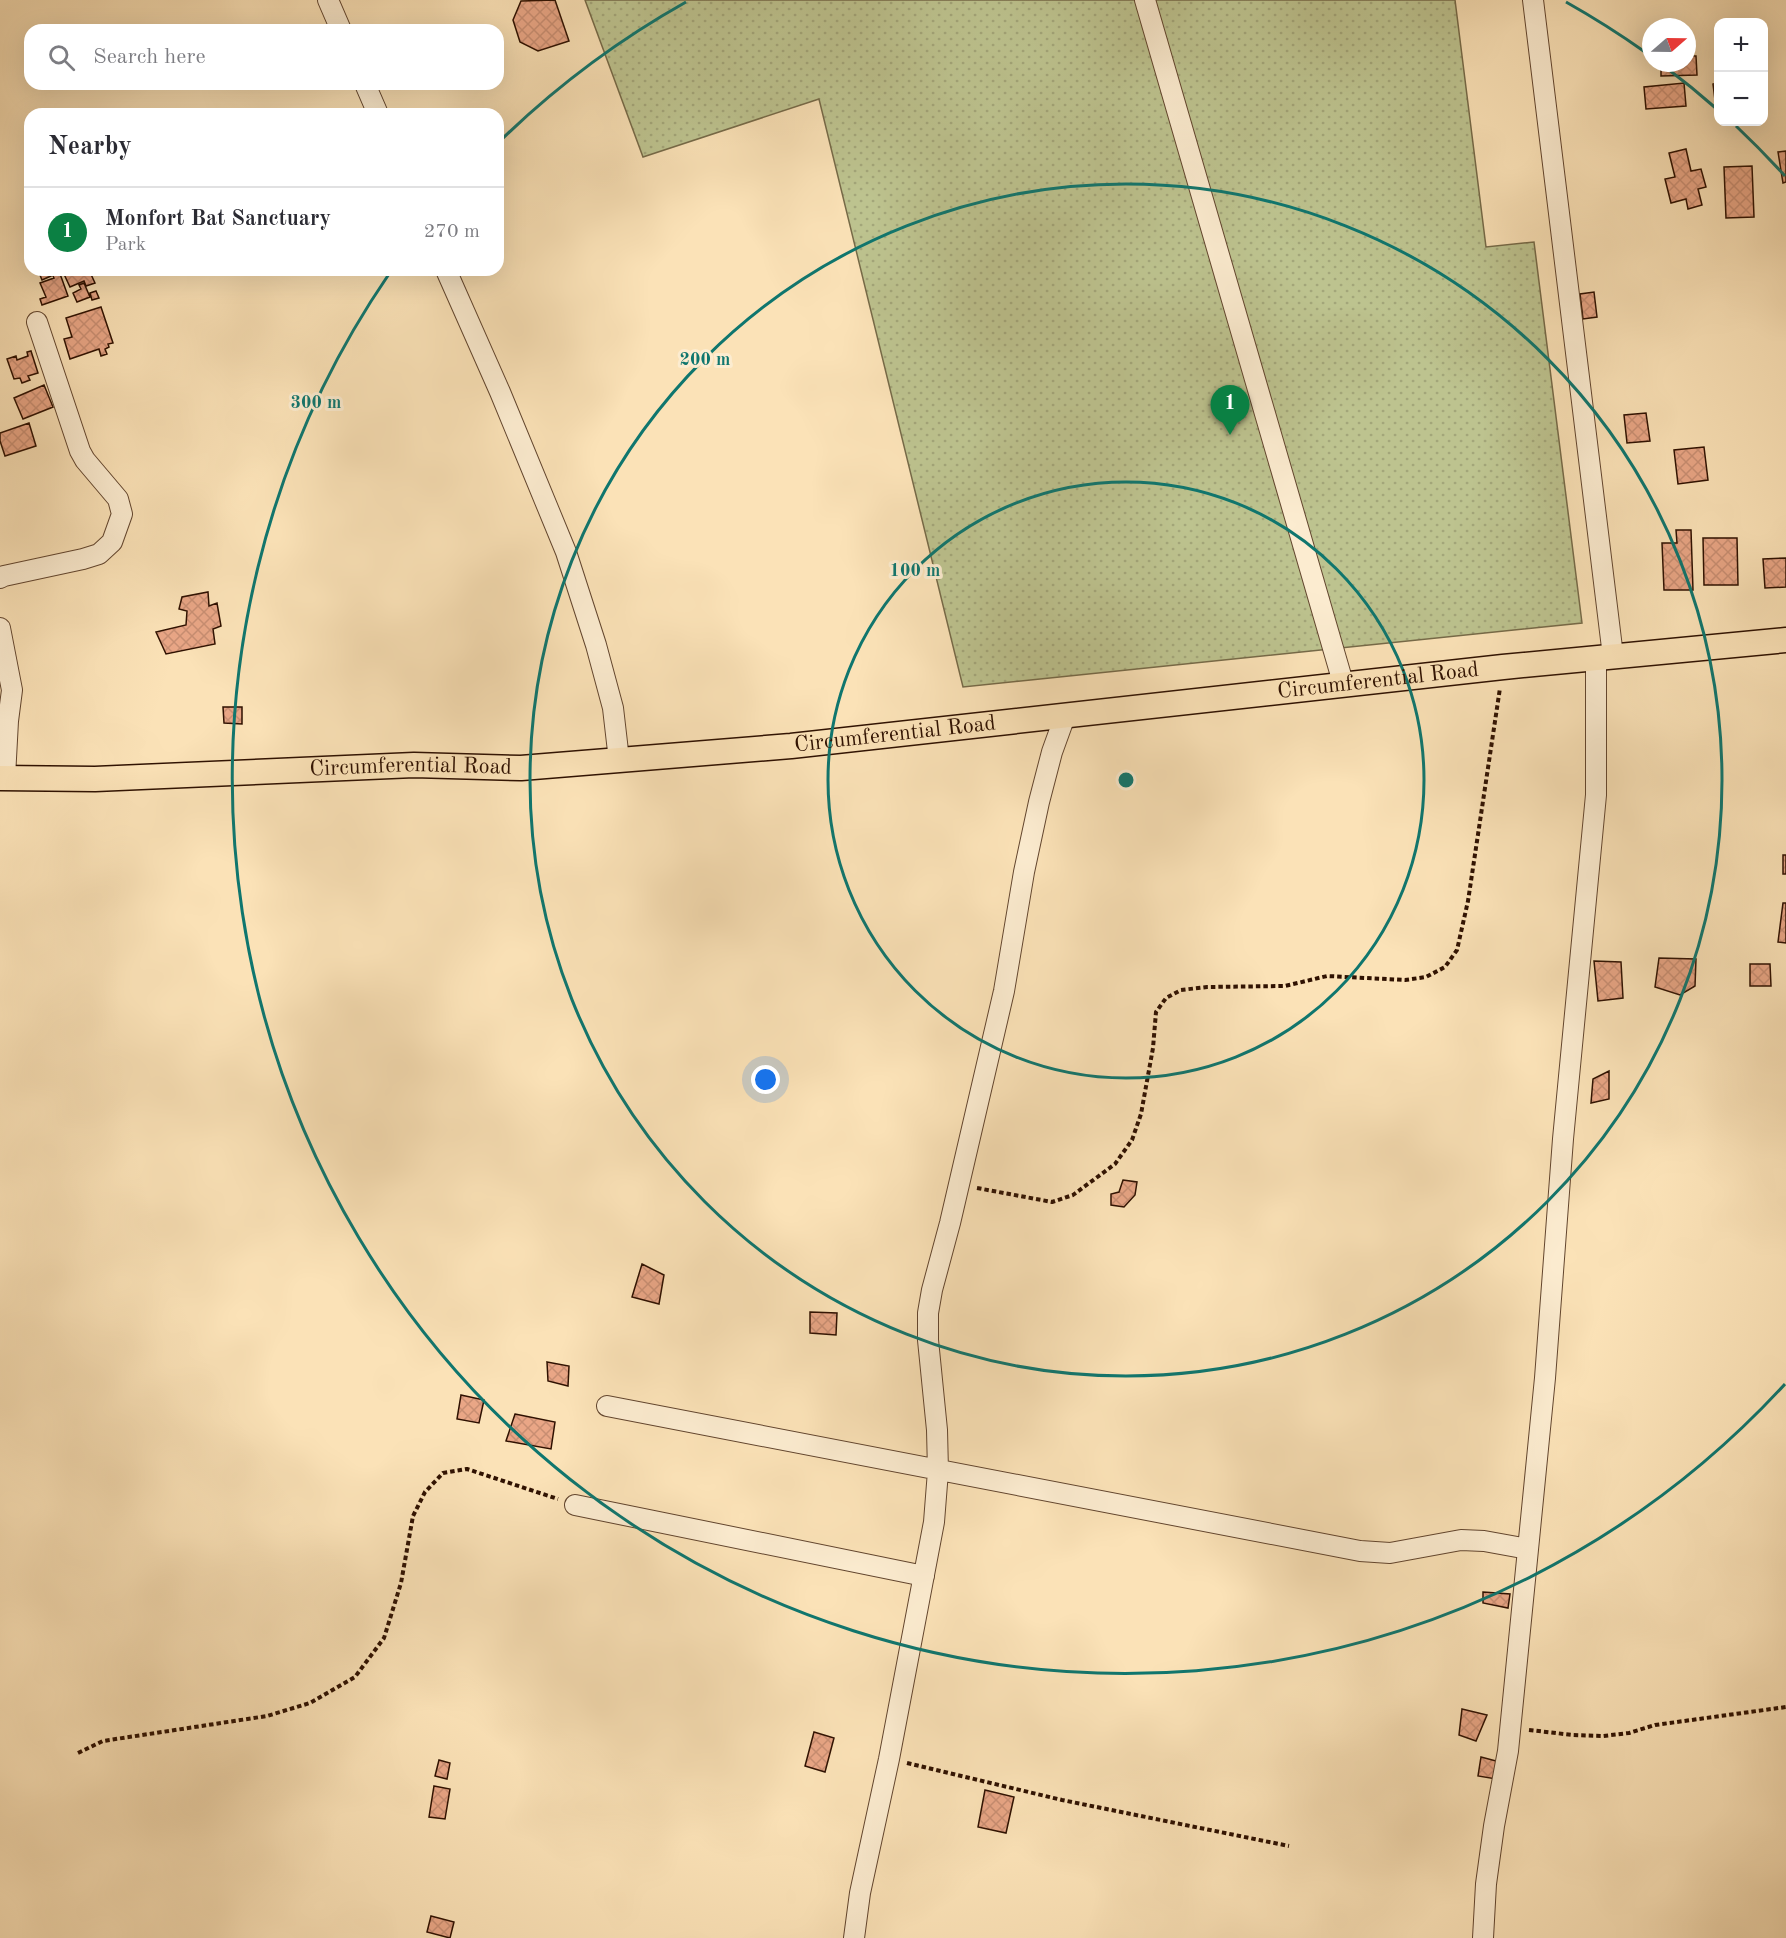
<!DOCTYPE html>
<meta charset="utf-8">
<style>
body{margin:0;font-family:"Old Standard TT",serif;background:#f2f2f3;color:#2b2b33}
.controls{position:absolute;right:18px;top:18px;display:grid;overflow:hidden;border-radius:12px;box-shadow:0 6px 24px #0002}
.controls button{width:54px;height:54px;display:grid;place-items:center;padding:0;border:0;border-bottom:2px solid #e1e1e2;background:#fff;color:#2b2b33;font:30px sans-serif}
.compass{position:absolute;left:1642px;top:18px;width:54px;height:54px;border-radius:50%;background:#fff;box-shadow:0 6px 24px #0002;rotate:70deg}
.you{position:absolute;left:766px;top:1080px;width:21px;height:21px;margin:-15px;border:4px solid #fff;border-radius:50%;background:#1a73e8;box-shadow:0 0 0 9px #1a73e833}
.badge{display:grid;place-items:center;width:39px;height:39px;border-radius:50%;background:#0b8043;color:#fff;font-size:20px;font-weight:700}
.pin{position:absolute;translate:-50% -50px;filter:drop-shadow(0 2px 3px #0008)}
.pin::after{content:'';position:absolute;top:32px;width:21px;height:18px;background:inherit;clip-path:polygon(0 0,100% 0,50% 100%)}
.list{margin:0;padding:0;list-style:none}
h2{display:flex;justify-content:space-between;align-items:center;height:78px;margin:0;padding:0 24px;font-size:26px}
h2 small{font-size:20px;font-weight:400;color:#7c7c81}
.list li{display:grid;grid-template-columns:39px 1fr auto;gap:18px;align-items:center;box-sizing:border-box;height:90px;padding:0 24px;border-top:2px solid #e1e1e2}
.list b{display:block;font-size:22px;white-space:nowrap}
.list p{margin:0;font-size:20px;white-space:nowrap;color:#7c7c81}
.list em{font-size:20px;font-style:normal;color:#7c7c81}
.icon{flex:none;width:33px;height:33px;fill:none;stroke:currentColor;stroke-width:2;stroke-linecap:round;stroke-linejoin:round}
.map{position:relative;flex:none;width:1786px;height:1938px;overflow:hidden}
.search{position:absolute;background:#fff;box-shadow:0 6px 24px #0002;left:24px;top:24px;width:480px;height:66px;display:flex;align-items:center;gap:15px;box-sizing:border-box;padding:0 21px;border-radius:18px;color:#7c7c81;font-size:22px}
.panel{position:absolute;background:#fff;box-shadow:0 6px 24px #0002;left:24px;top:108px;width:480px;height:168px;border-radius:18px}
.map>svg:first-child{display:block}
.park{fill:url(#park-dots);stroke:#766a48;stroke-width:1.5}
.building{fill:url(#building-cross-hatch);stroke:#2f1101;stroke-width:1.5}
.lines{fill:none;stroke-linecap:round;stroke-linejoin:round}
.minor-casing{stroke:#62452e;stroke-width:22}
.major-casing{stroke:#2f1101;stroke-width:27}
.path{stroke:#2f1101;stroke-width:4;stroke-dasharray:4.5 3;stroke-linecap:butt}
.minor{stroke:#fcecd0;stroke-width:20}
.major{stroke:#fbe2b7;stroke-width:24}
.ring{fill:none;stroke:#0f766e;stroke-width:3}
.labels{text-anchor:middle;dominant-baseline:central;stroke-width:6;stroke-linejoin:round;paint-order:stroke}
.street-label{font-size:22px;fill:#2f1101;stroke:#fcecd0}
.centre{fill:#0f766e;stroke:#fcecd0;stroke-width:3}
.ring-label{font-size:18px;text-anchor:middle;font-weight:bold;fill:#0f766e;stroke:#fcecd0;stroke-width:6;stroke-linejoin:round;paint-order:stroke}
</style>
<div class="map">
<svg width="1786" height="1938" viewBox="0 0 1786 1938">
<defs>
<pattern id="park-dots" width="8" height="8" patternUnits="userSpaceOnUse" patternTransform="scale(1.5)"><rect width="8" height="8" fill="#bdc38f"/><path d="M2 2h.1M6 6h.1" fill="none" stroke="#a3a67a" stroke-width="1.8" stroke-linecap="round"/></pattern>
<pattern id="building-cross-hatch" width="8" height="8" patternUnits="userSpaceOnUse" patternTransform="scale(1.5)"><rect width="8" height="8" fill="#e9a686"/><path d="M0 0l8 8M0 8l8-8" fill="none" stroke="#c88e72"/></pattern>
</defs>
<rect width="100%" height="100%" fill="#fbe2b7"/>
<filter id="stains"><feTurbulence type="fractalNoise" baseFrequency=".00333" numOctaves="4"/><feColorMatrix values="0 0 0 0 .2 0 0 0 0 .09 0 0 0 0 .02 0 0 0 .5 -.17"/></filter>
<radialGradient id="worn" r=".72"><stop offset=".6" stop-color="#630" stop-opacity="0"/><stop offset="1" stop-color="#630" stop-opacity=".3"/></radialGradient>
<path class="park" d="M585,0h870l31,247 48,-5 48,381 -619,64 -144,-588 -176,58z"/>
<path class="building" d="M555,0l14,41 -31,10 -18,-9 -7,-22 8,-19z
M1687,56h9l1,19 -36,1v-13h26z
M1684,83l2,23 -40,3 -2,-22z
M1718,83v33h-1l-4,-32z
M1686,149l5,22 10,-2 5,18 -8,2 4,16 -14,4 -2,-10 -15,4 -6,-24 10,-2 -6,-24z
M1786,151v31l-3,1 -5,-31z
M1752,166l2,51 -28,1 -2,-51z
M38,270h11l2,6 -9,4z
M69,270h20l6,13 -9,3 -2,-5 -14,6 -7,-15z
M59,271l9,25 -26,9 -2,-6 6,-2 -6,-14 14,-5 -2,-4z
M84,283l6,14 -13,5 -4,-9 8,-4 -2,-4z
M96,291l3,7 -7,2 -2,-7z
M1594,292l3,25 -14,2 -3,-25z
M101,307l12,36 -5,1 1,3 -4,2 2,5 -6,2 -2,-7 -29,10 -6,-20 8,-2 -6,-19z
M31,351l7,22 -10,3 2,4 -8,3 -2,-5 -6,1 -7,-20 9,-3 1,4 11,-4 -1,-4z
M44,385l9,22 -30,12 -9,-21z
M1646,413l4,28 -23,2 -3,-28z
M29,423l7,23 -31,10 -5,-15v-8z
M1704,447l4,33 -30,4 -4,-34z
M1676,530h15l2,60h-29l-2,-47h15z
M1703,538h34l1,47h-34z
M1786,558v29l-21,1 -2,-29z
M208,592l1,14 8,-3 4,23 -8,3 2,15 -49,10 -10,-22 30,-7 1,-14 -8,-2 3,-12z
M223,707h19v17l-18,-1z
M1783,855h3v19h-3z
M1783,903h3v40l-8,-1z
M1659,958l37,1 -1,27 -15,9 -25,-8z
M1594,961l27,1 2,36 -25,3z
M1750,964h20l1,22h-21z
M1609,1071v28l-18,4 2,-24z
M1123,1180l14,2 -2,13 -11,12 -13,-2v-11l8,-2z
M642,1264l22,11 -5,29 -27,-7z
M810,1312l27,1 -1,22 -26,-2z
M547,1362l22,4 -1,20 -20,-5z
M461,1395l23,5 -5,23 -22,-4z
M515,1414l40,8 -4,27 -45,-8z
M1483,1592l27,2 -2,14 -25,-5z
M1462,1709l25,6 -11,26 -17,-6z
M814,1732l20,6 -9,34 -20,-6z
M1481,1757l19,5 -4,17 -18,-3z
M439,1760l11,3 -3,16 -12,-3z
M434,1786l16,3 -5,30 -16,-2z
M985,1790l29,7 -8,36 -28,-6z
M431,1916l23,6 -4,16 -23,-6z"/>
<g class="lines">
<defs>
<path id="minor" d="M328,0l13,30
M1145,0l199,686
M1533,0l80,656
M365,84l13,30
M446,270l54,122 66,160 30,93 17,63 6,52
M0,578l4,-2 79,-17 16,-5 13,-12 10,-28 -4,-15 -33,-39 -5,-9 -43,-129
M0,628l12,62 -4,31 -3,56
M607,1406l753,145 30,2 71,-13 23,1 44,8
M575,1505l349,71
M854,1938l6,-45 29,-134 45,-237 4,-51 -1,-41 -9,-90v-27l4,-23 18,-67 54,-232 20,-119 15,-70 13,-50 13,-36
M1483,1938l3,-54 8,-58 14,-75 37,-373 18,-239 33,-344v-137"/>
<g id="major">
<path id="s1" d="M0,778l95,1 319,-14 107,3 270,-22 712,-79 283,-27"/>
</g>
</defs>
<use href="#minor" class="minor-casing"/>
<use href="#major" class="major-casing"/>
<path class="path" d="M977,1188l75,14 21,-7 42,-31 17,-24 9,-26 12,-66 3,-36 10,-14 15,-8 26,-3 78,-1 42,-10 78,4 21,-3 19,-10 12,-17 11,-49 32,-213
M1529,1730l44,5 30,1 26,-3 26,-8 131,-18
M78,1753l25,-12 164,-25 43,-13 45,-26 29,-39 17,-55 12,-67 12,-24 18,-19 24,-4 91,30
M907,1763l155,37 227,46"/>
<use href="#minor" class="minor"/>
<use href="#major" class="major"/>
</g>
<g class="ring">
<circle cx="1126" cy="780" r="298"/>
<circle cx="1126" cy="780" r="596"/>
<path d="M1785 1384A894 894 0 0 1 389 274M499 142A894 894 0 0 1 686 2M1566 2A894 894 0 0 1 1645 52M1664 66A894 894 0 0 1 1718 110M1736 126A894 894 0 0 1 1785 176"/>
</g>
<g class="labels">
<g class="street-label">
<text stroke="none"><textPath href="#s1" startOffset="1383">Circumferential Road</textPath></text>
<text stroke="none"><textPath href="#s1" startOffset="897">Circumferential Road</textPath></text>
<text stroke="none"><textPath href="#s1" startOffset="411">Circumferential Road</textPath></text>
</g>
</g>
<circle cx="1126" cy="780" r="9" class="centre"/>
<g class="ring-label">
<text x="705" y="365">200 m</text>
<text x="316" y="408">300 m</text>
<text x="915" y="576">100 m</text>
</g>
<rect width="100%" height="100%" filter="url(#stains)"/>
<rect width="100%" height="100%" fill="url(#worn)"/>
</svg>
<div class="controls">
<button>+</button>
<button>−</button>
</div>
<svg class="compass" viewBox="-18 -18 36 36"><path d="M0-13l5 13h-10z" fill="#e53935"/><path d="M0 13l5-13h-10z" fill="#7c7c81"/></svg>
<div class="you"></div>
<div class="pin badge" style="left:1230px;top:435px">1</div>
<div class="search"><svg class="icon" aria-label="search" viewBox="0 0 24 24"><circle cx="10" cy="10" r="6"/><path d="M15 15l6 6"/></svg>Search here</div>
<section class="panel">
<h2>Nearby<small></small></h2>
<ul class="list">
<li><span class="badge">1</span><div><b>Monfort Bat Sanctuary</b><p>Park</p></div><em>270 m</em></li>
</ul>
</section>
</div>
